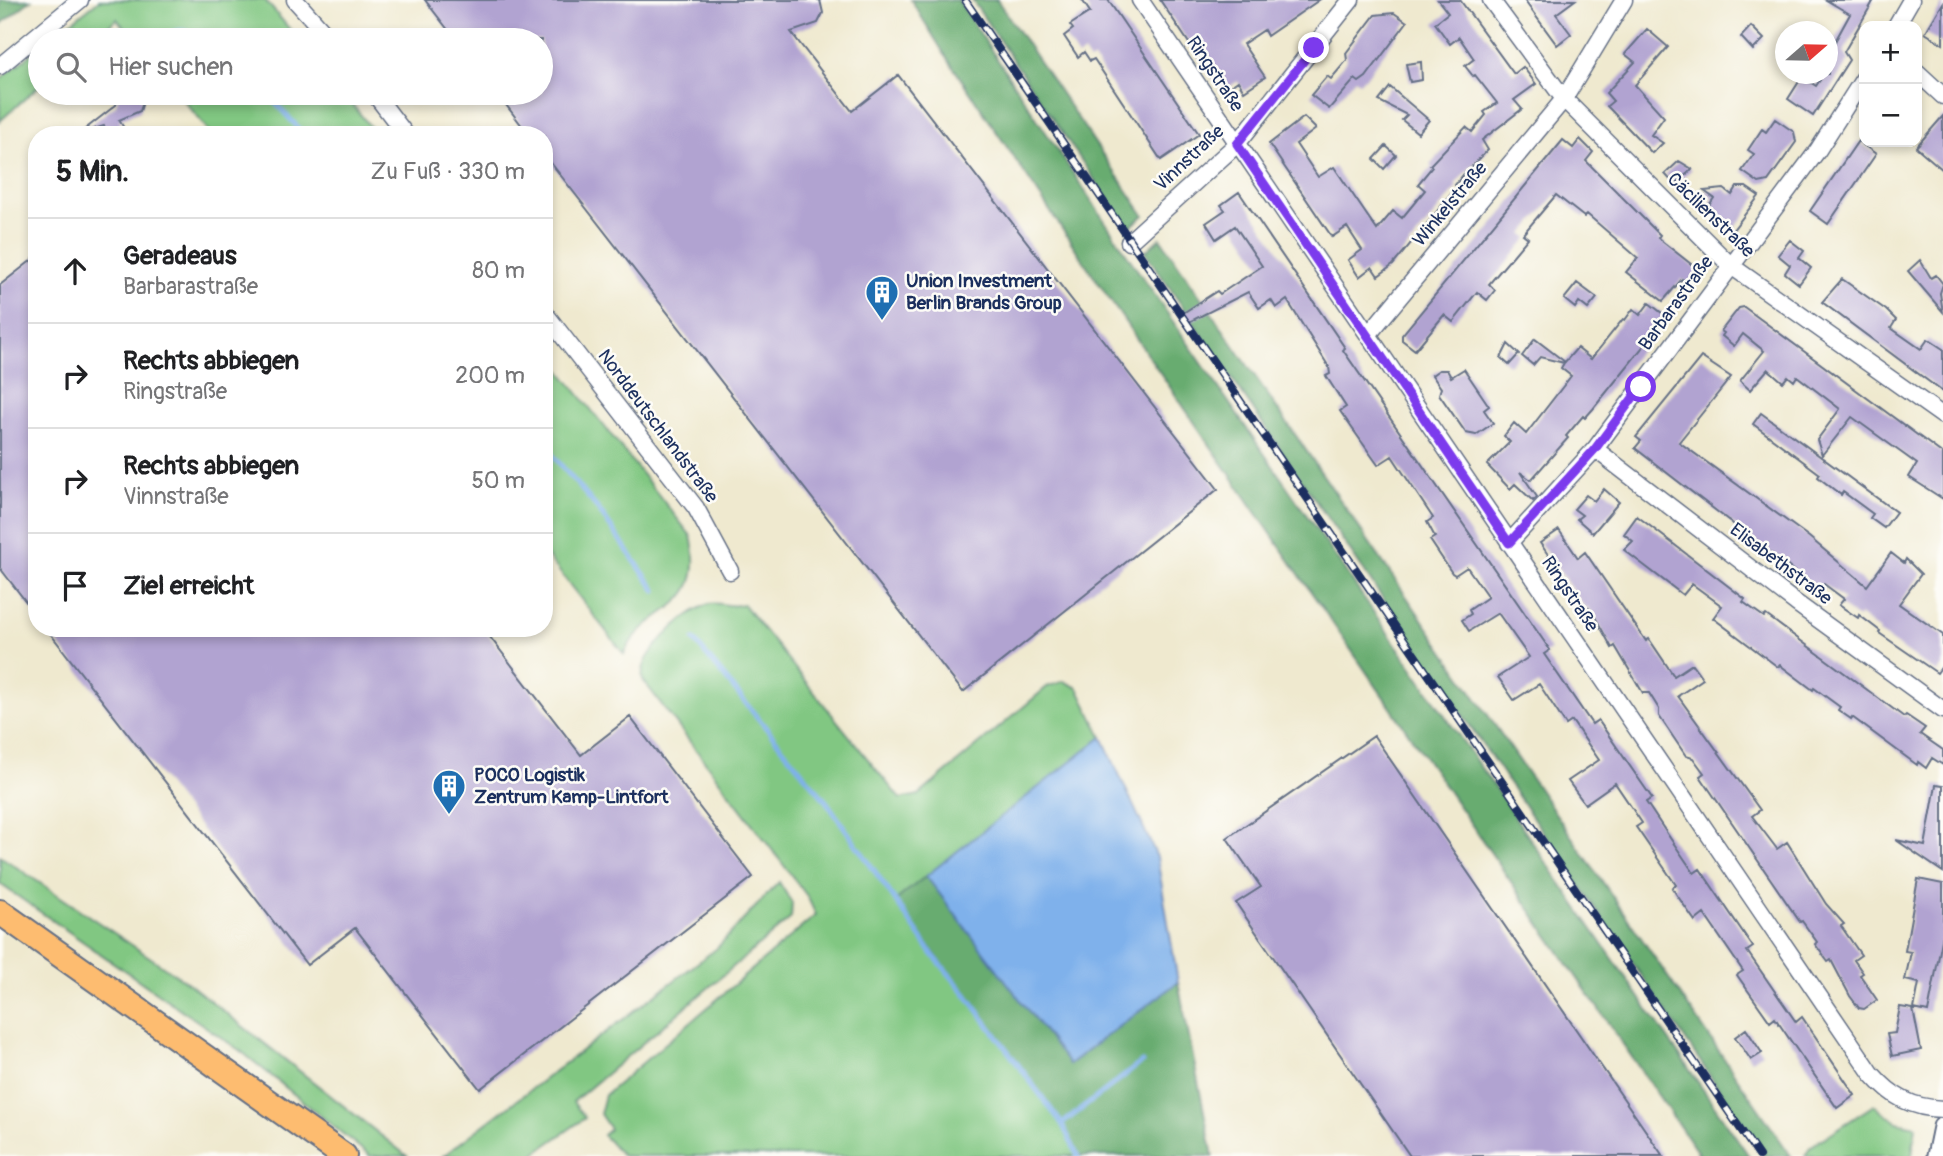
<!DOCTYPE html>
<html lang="de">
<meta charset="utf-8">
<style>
body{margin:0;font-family:Pangolin,sans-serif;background:#f6f6f6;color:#202124}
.controls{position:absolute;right:21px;top:21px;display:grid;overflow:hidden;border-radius:14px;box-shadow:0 4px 10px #0003}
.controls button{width:63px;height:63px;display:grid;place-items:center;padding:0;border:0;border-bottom:2px solid #e0e0e0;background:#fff;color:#202124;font:35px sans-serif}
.compass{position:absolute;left:1775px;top:21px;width:63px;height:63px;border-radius:50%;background:#fff;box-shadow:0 4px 10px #0003;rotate:70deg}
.stop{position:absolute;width:21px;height:21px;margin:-16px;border:5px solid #7c3aed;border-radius:50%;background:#fff}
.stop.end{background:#7c3aed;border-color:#fff;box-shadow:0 2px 7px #0008}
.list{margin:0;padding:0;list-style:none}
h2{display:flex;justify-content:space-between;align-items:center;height:91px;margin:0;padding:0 28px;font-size:30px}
h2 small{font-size:23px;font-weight:400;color:#757577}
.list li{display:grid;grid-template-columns:46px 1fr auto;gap:21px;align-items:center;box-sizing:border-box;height:105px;padding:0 28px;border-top:2px solid #e0e0e0}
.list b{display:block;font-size:26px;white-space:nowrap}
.list p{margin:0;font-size:23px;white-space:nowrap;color:#757577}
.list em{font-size:23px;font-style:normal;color:#757577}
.icon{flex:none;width:38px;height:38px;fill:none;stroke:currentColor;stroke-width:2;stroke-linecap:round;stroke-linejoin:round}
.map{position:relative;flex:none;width:1943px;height:1156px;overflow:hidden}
.search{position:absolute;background:#fff;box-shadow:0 4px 10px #0003;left:28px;top:28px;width:525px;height:77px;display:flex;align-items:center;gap:18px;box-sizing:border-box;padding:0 24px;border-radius:38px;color:#757577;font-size:26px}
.panel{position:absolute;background:#fff;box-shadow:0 4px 10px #0003;left:28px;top:126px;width:525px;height:511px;border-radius:28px}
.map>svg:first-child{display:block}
.green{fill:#81c782;stroke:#4e7b70;stroke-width:2}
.forest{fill:#68ac70;stroke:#426e67;stroke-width:2}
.water{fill:#7fb1eb;stroke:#4d70a4;stroke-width:2}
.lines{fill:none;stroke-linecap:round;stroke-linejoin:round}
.stream{stroke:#7fb1eb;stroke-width:5}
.building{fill:#b1a3d1}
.minor-casing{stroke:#657086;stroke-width:19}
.tertiary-casing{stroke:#657086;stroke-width:23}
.trunk-casing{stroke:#657086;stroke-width:28}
.minor{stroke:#fff;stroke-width:16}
.tertiary{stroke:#fff;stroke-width:19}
.trunk{stroke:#fdbc6f;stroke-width:24}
.rail-casing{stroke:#1b2f5e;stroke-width:8}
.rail{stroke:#fdfcf7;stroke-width:5;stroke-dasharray:16;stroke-linecap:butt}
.route{stroke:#7c3aed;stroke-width:9}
.labels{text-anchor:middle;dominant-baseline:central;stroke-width:5;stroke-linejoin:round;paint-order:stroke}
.street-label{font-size:19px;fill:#1b2f5e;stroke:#fdfcf7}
.poi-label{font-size:19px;font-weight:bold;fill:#1b2f5e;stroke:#fdfcf7;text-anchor:start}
</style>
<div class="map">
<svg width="1943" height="1156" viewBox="0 0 1943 1156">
<rect width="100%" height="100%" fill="#fdfcf7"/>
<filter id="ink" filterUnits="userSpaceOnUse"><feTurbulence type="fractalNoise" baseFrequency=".0143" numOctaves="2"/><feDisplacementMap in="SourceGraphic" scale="14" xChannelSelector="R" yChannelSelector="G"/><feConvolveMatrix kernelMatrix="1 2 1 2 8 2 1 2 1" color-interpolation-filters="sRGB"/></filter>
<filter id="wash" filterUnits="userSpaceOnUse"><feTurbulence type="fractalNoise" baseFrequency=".00686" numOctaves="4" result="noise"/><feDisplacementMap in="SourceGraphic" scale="28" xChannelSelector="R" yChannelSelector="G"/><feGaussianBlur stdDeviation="1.57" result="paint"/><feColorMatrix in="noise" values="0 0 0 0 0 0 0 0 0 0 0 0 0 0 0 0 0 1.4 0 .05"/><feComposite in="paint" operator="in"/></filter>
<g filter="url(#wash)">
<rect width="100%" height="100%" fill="#efe9cf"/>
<path class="green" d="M99,0h166l34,40h-165l-17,-21 -25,21h-43z
M40,47v38l-40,36v-42z
M178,93h165l34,42h-165z
M544,350l147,186c18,79 -43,66 -67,118l-80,-102z
M743,604l157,195 19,-4 128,-108 17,-6 14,7 24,49 -206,164 166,223 16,32h-455l-20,-21 7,-6 -10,-15 5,-19 211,-180 -9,-19 -164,-216c-6,-24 41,-66 63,-75 12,-5 25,4 37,-1z
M0,856l188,127 219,173h-37l-128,-104 -242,-168z
M779,882l13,21 -1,15 -218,184 12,16 -54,38h-88l274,-208z
M1874,1105l23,17 19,4 -4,30h-107l5,-9z"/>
<path class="forest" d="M0,0h31l-31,25z
M911,0h47l176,265 615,891h-49l-588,-853 -167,-248z
M972,0h25l147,215 -16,14z
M1160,238l631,918h-26l-620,-904z
M926,876l143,188 109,-82 35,174h-135l-16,-32 -167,-223z"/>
<path class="water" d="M1102,737l55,120 21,125 -109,82 -143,-188z"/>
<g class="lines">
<path class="stream" d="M167,35c15,-9 26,-2 40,5
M266,93l39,42
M544,445l54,64 58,82
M694,640l132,161 107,154 32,38 97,131 16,32
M1062,1124l80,-62"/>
</g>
<g id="blocks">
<path class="building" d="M425,0h395l3,13 -5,10 -27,9 61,79 46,-36 320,414 -255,203 -419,-538v-19h-15l-32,-42h44v-53h-85z
M1082,0h26l91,134 -38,26 -67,-101 -4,2 -6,-9 -6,5 -14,-21 9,-7 -3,-4 20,-13z
M1160,0h159l-52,36 -3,-6 -21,14 22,33 -21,14 -6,-10 -16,11z
M1438,0h22l54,74 9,-7 13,17 -22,16 8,9 -40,31 6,10 -25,25 -8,10 2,2 -64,78 -15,11 -6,-9 -13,10 -11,-17 14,-10 -15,-23 -15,10 -63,-93 35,-27 12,12 -20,15 22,33 16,-10 43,63 16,-19 9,7 23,-28 -7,-6 14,-17 -2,-2 36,-38 6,5 14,-17 -2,-3 13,-9 -22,-28 -2,1 -8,-10 9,-7 -15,-22 -9,7 -15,-21 13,-10z
M1524,0h51l-19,14 15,20 -14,11z
M1826,0h48l-30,52 5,8 -36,56 -25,-17 14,-22 14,9 4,-6 -5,-2 3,-4h10v-32l5,3 17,-31z
M1943,3v41l-18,-11z
M1394,13l13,9 -41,55 -7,5 -4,-3 -26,30 -18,-14 16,-19 4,3 16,-19 -1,-7 29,-38z
M1751,26l13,13 -11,11 -12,-13z
M1647,29l21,18 -33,38 29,32 -13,18 12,8 -11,10 -45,-47 6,-5 -7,-8 29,-31 -10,-8z
M1421,62l1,18 -12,2 -4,-18z
M1390,87l39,33 -11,13 -16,-13 5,-5 -28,-14z
M119,93h20l4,9 -3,9 -21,9 5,8 -9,7h-4l-7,-9 -19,6 -1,-2 32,-25z
M1943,116v54l-27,-23z
M1775,119l19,13 2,10 -28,39 -9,2 -17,-12 12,-17 -6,-4 14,-21 4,3z
M1580,139l13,13 -7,9 74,74 -2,3 43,34 -12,14 -7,-7 -19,22 -37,-29 12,-14 -51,-44 -3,3 -28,-22 -33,39 5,4 -39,46 6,6 -8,10 -10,-8 -24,30 -9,-7 -29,35 -13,-10v-5l161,-195 10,8z
M1858,141l18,13 -48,70 -18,-13z
M1386,146l10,9 -12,14 -10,-10z
M1679,161l13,8 -17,16 -10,-11z
M1737,187h9l13,9 -27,35 -27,-20 9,-13 -10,-7 20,-2 8,6z
M1239,192l106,156 -2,2 207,300 -6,4 48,70 6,-4 54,78 -6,4 24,36 24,35 6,-4 53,78 -6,4 49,71 6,-5 53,78 -18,13 -62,-90 -5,4 -33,-47 6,-4 -39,-57 -9,7 -23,-33 4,-3 -40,-58 6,-4 -27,-40 -30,21 -17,-23 31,-21 -27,-39 -6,4 -27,-41 -25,16 -16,-23 31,-20 -31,-44 -29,18 -7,-11 9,-6 -2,-4 19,-13 -21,-30 -12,8 -3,-2 -22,-33 5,-3 -8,-15 6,-4 -41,-62 -14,9 -38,-54 6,-4 -20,-31 4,-2 -1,-7 -42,-67 -11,8 -5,-8 -12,8 -11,-16 -59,30 -6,-9 34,-22 3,3 42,-28 -27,-40 -19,13 -10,-16 19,-13 -4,-5z
M1790,240l14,11 -5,7 12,10 -12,16 -14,-11 5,-8 -12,-10z
M37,256v360l-37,-48v-283z
M1920,260l11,18 5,-3 7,9 -3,9 3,19 -35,-41z
M1842,279l44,31 10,10 -5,8 30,21 7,-10 15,10v43l-121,-90z
M1577,283l20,15 -9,11 -9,-7 -4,6 -11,-9z
M1649,303l18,14 -74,92 -8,9 -2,-2 -17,20 2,2 -37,42 -11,-8 17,25 -4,4 -18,-17 -5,5 -23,-24 23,-23 -6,-6 10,-13 12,11 45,-58 -10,-8 3,-5 -24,-6 -7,8 -11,-9 13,-17 30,23 12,-14 14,11 32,-40 2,1 8,-11 7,6z
M1744,307l199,147v45l-34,-22 8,-13 -65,-47 -30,38 -5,-15 23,-31 -43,-33 -3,5 -6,-5 -5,6 -15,-13 -18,21 -10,-9 24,-30 -21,-17 -9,12 -12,-10 2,-3 -3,-2 18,-23z
M1508,344l11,10 -10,11 -8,-7z
M1701,357l30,20 -52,65 130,95 58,49 24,-33 13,10 2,-4 15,15 -22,30 44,31v30l-6,8 -58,-40 1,-2 -21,-16 -1,3 -19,-13 5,-6 -20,-15 -5,6 -16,-12 -168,-130 6,-7 -5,-4z
M1464,369l25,37 -5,4 9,13 -17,12 -10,-2 -27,-39 2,-6 -9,-13 7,-5h8l4,7z
M1761,413l135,99 -12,16 -14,-10 3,-4 -30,-22 -2,3 -23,-18 2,-3 -67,-50z
M1604,489l15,13 -26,31 -16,-14 5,-4 -8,-6 12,-14 8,6z
M1637,516l108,83 -2,3 21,15 2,-2 138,102 2,-2 19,13 -5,6 23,16v15l-11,-7 -6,10 -8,-6 -1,3 -65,-48 -1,2 -13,-9 2,-3 -26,-19 -1,2 -33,-25 -2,2 -65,-49 9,-12 -30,-22 -9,11 -59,-45 9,-9 -9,-7z
M1559,530l19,28 7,-6 61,89 3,-2 25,37 18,-12 11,15 -25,17 82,114 -8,6 25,33 10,-7 39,62 18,20 -3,2 20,29 -7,5 9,13 -3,2 17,25 -13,9 -5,-1 -9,-12 -19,-36 -3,2 -13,-18 2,-2 -15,-21 -2,1 -100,-146 4,-3 -11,-15 -7,-2 -27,-40v-7l-10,-16h-6l-28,-47 -3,2 -17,-31 -7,-10 -3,1 -45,-65z
M46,628h437l98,127 49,-38 123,160 -273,212 -125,-161 -48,37z
M1374,736l289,420h-253l-174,-253 25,-16 -34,-49z
M1936,785l7,1v86l-47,-32 29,6z
M1918,879l25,5v51l-15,77 -14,-3 5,-26 -14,-3 6,-28 -6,-1z
M1900,1007l13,2 8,41 -29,6 -5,-22 8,-1z
M1746,1029l16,24 -11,7 -16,-23z"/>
</g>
</g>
<g filter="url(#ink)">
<use href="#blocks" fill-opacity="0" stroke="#657086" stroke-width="2"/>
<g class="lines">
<defs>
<path id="minor" d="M295,0l36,40
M1140,0l732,1074c20,23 40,34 71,35
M1491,0l73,99 166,166 213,151
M1896,26l15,-26
M0,66l80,-66
M1917,72l26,24
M374,93l32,42
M1129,242l108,-98 114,-144
M544,312l152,196 34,63
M1368,335l196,-236 60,-99
M1595,449l201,154 147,107
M1509,543l86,-94 223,-299 46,-72"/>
<path id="tertiary" d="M1937,1156l6,-29"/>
<path id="trunk" d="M0,912l344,244"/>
</defs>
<use href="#minor" class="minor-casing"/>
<use href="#tertiary" class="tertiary-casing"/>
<use href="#trunk" class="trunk-casing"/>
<use href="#minor" class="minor"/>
<use href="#tertiary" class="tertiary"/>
<use href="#trunk" class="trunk"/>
<defs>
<path id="rail" d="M965,0l794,1156"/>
</defs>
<use href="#rail" class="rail-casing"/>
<use href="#rail" class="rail"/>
</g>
</g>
<g class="lines" filter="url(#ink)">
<path class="route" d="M1314,48l-77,96 272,399 86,-94 46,-62"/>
</g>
<defs>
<symbol id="building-pin" viewBox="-11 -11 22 30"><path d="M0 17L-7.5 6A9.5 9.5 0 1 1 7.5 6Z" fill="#1f6fb2" stroke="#fdfcf7"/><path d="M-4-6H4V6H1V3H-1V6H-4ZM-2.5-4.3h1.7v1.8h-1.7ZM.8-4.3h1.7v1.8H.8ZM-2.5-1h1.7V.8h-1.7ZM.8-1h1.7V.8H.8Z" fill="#fff"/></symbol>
</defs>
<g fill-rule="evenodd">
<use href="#building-pin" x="863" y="273" width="38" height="52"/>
<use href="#building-pin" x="430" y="767" width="38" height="52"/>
</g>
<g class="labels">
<g class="street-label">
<text transform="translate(1215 74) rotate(56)">Ringstraße</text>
<text transform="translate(1189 158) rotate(-43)">Vinnstraße</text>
<text transform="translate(1450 204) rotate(-50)">Winkelstraße</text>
<text transform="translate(1711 215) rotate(44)">Cäcilienstraße</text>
<text transform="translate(1676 303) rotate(-54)">Barbarastraße</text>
<text transform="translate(658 426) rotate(53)">Norddeutschlandstraße</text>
<text transform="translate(1781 564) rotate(37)">Elisabethstraße</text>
<text transform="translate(1570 594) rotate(56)">Ringstraße</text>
</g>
<g class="poi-label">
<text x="906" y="281">Union Investment<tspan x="906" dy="22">Berlin Brands Group</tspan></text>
<text x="474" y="775">POCO Logistik<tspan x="474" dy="22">Zentrum Kamp-Lintfort</tspan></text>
</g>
</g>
</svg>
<div class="controls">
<button>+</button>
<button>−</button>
</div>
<svg class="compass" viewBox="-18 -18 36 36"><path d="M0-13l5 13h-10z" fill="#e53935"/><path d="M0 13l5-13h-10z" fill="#757577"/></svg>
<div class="stop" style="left:1641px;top:387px"></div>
<div class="stop end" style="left:1314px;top:48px"></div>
<div class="search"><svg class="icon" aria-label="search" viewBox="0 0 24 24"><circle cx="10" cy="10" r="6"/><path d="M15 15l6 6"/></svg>Hier suchen</div>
<section class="panel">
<h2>5 Min.<small>Zu Fuß · 330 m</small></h2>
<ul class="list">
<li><svg class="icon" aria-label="ahead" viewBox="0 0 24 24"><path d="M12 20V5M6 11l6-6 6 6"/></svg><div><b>Geradeaus</b><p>Barbarastraße</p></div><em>80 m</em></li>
<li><svg class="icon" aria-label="right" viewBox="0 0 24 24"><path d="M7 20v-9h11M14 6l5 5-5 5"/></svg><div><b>Rechts abbiegen</b><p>Ringstraße</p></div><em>200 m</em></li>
<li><svg class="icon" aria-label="right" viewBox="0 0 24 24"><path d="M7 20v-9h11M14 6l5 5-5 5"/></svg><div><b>Rechts abbiegen</b><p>Vinnstraße</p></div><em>50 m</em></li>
<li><svg class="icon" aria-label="arrive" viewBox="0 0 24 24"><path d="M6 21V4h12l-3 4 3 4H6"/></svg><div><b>Ziel erreicht</b></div></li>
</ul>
</section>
</div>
